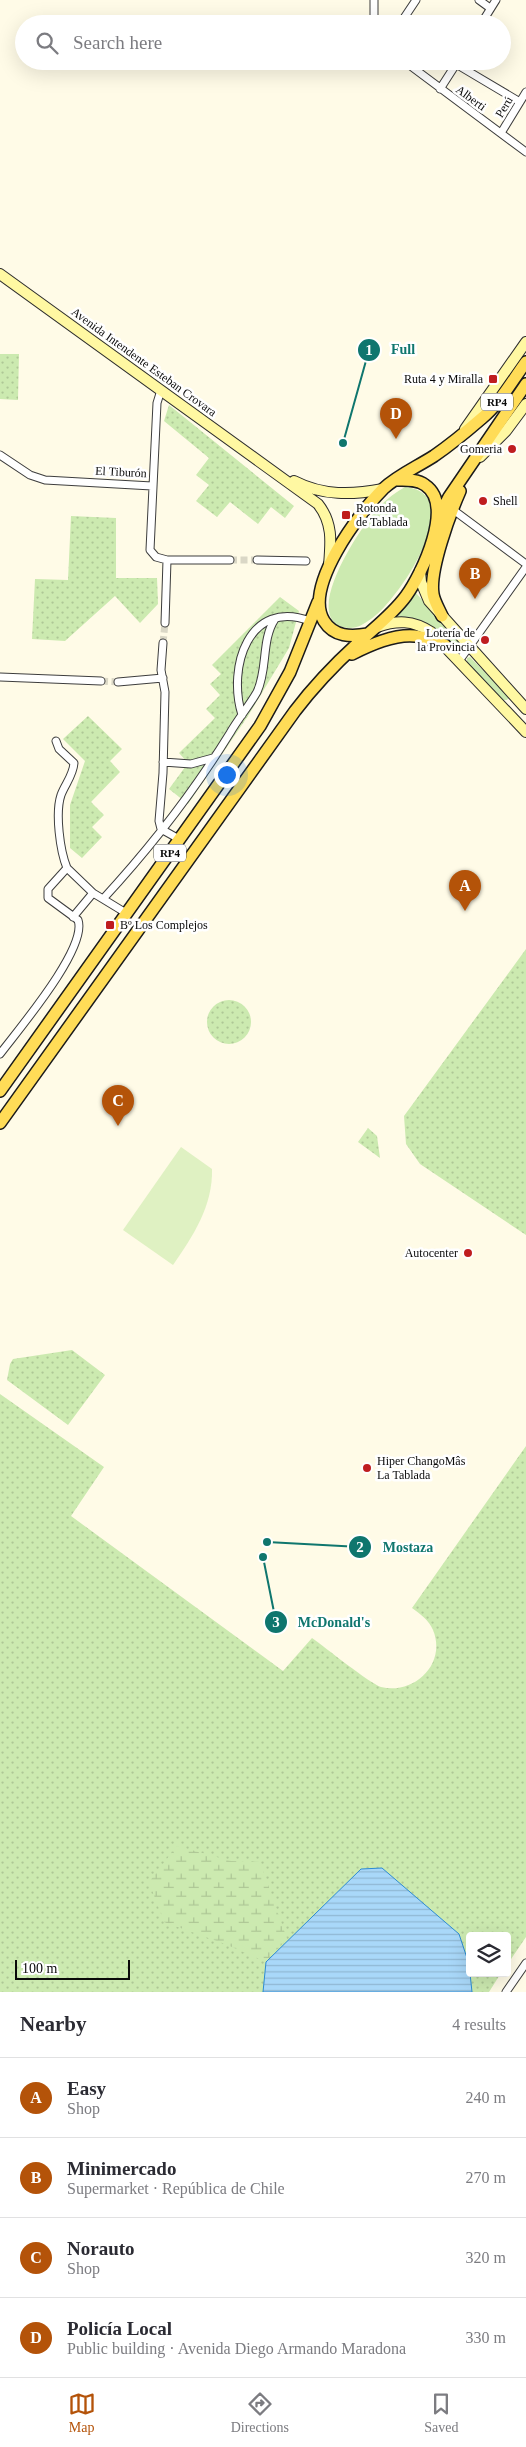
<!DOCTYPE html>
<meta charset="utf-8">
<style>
body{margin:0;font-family:Georgia,serif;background:#f2f2f3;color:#2b2b33}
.controls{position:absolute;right:15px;bottom:15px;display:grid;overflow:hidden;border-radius:5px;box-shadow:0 5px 20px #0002}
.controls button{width:45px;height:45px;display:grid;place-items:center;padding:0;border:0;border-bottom:1px solid #e1e1e2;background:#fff;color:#2b2b33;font:25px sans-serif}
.scale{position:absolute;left:15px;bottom:12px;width:115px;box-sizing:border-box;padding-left:5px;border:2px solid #0a0a0a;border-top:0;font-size:14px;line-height:18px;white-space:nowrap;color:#0a0a0a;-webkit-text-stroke:4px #fff;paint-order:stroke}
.you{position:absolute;left:226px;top:774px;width:18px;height:18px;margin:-12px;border:4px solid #fff;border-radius:50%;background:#1a73e8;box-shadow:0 0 0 8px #1a73e833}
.badge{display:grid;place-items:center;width:32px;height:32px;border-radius:50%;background:#b45309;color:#fff;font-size:16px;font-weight:700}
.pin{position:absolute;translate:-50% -41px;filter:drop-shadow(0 1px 2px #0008)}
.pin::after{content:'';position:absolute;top:26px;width:18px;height:15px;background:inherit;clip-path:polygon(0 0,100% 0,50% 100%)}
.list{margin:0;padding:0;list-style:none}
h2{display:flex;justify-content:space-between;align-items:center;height:65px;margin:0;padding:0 20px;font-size:21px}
h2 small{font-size:16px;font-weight:400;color:#7c7c81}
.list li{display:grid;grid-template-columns:32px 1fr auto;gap:15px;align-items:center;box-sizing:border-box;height:80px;padding:0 20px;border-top:1px solid #e1e1e2}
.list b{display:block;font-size:19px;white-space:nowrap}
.list p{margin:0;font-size:16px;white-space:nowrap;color:#7c7c81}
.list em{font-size:16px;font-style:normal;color:#7c7c81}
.icon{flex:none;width:28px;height:28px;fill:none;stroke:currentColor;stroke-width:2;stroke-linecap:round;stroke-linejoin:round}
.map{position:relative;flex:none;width:526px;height:1992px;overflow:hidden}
.search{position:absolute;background:#fff;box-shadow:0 5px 20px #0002;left:15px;right:15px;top:15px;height:55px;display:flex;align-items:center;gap:12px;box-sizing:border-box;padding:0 18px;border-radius:28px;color:#7c7c81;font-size:19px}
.sheet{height:385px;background:#fff}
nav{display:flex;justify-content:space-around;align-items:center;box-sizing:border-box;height:70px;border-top:1px solid #e1e1e2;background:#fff;font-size:14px;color:#7c7c81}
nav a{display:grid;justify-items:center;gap:2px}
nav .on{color:#b45309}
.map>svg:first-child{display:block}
.grass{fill:url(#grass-dots)}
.wetland{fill:url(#wetland-marsh)}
.park{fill:#cceab0}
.pitch{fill:#dff1c2}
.water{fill:url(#water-rules);stroke:#2c8bd3}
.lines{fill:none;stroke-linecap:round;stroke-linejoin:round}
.street-tunnel{stroke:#dad7c6;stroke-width:7;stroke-dasharray:7 3.5;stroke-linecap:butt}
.street-casing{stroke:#3d3d3d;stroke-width:9}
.secondary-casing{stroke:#2c2c2c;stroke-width:12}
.primary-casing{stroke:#1b1b1b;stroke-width:14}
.street{stroke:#fff;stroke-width:7}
.secondary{stroke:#fff8a2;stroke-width:10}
.primary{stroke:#ffdc57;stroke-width:11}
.poi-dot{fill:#bf1d1f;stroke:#fff;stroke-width:2}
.labels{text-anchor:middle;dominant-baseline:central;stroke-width:5;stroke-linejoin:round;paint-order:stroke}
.shield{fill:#fff;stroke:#545454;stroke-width:1}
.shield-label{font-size:11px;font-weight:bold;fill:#0a0a0a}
.street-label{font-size:12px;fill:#0a0a0a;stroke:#fff}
.poi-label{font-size:12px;fill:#0a0a0a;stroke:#fff;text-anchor:end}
.leader{fill:none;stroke:#0f766e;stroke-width:2}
.callout-dot{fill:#0f766e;stroke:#fff;stroke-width:2}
.mark-label{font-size:15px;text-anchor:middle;font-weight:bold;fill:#fff}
.callout-label{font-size:14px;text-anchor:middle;font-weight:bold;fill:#0f766e;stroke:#fff;stroke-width:5;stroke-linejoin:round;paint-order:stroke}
</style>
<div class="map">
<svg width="526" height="1992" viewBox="0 0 526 1992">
<defs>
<pattern id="grass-dots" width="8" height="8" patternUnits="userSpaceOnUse" patternTransform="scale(1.25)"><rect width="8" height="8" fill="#cceab0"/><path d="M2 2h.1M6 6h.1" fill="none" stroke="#aec796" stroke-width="1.8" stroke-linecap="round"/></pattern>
<pattern id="wetland-marsh" width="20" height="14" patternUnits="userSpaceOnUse" patternTransform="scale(1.25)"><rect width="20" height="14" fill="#cceab0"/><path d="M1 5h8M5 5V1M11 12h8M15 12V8" fill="none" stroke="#aec796"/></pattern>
<pattern id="water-rules" width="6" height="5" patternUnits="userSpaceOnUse" patternTransform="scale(1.25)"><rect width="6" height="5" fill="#a9d8f9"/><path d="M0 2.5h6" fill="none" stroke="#90b8d4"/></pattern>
</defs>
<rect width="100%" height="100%" fill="#fffbe7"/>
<path class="grass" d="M0,354h19l-1,46 -18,-1z
M169,405l125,101 -9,12 -14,-11 -13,17 -28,-22 -13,15 -21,-16 13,-16 -13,-10 13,-17 -45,-37z
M71,516l45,2v60h41l1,26 -18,19 -25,-27 -50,45 -33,-2 3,-60 33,1z
M280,597l19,14 -10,37 -41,68 -60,88 -19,-15 19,-26 -9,-10 36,-35 -9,-9 14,-14 -10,-11 11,-10 -9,-9z
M88,716l34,33 -12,12 10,11 -29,30 13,13 -12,12 10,10 -20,21 -12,-10v-43l15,-44 -22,-22z
M526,949v286l-106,-71 -14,-20 -2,-28z
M207 1022a22 22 0 1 1 44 0a22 22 0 1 1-44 0Z
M368,1128l9,8 3,22 -22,-16z
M72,1350l33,25 -37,50 -61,-45 3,-16 3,-5z
M0,1394l104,73 -33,49 212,155 29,-33c13,9 57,45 69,49 33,8 66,-23 52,-57 -4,-10 -13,-16 -21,-22l114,-162v491l-19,28v-29h-37v37h31l-12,19h-489z"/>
<path class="wetland" d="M177,1846l54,15 29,1 27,77 -21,23 -41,-18 -61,-22 -15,-40z"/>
<path class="park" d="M405,487c65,6 -6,113 -34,132 -10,7 -18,12 -31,7 -36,-15 23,-104 41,-121 7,-7 15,-13 24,-18z
M416,593l47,52 -2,6 -5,1 -28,-27 -18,-8h-13z
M470,657l39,40 -2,3h-6l-34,-36v-6z"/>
<path class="pitch" d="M181,1147l31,22c1,37 -19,67 -39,96l-50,-35z"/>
<path class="water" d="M382,1868l77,66 10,30 3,28h-209l3,-30 95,-93z"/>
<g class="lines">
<path class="street-tunnel" d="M230,560h27
M163,643l2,-20
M101,681l17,1"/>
<defs>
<path id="street" d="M374,0v24
M479,0l11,8
M400,24l16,-24
M481,24l15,-24
M404,61l122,91
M456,64l64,38
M440,89l18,-28
M501,133l25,-41
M161,390l-4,13 -7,147 6,7 11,3h63
M0,455l30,20 15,5 107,6
M452,509l74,55
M257,560l49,1
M165,623l2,-63
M163,643l-2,27 4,22 -2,81 -4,48 2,8 18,10
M459,661l67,-94
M0,677l101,4
M118,682l45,-4
M242,715c-15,-48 7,-117 68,-94
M56,741l3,8 15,14c-1,13 -9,21 -13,32 -6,18 -1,56 6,73
M163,762l28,2 22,-6
M103,899l23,14
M73,917l20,-24
M0,1054c18,-24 88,-106 78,-134l-30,-22v-9l19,-21 26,25 10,6c47,-51 90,-106 127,-166 8,-14 19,-27 27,-41 11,-23 4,-52 18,-73
M506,1992l20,-29"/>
<path id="secondary" d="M0,274l318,230c15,19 13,38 11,61
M465,429l61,-87
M480,457l26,-26 20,-27
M294,481c29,15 58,14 89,8
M420,571l1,11 8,19 97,108
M377,627c20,-7 36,-7 54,5l95,100"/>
<path id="primary" d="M439,517l10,-20 77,-113
M442,616c-3,-7 -8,-15 -9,-22 -4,-24 17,-80 27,-103
M368,634c-17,3 -34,3 -44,-13 -21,-34 35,-108 59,-132 15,-14 34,-22 51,-33 16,-11 33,-25 48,-38 18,-15 30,-37 44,-56
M352,654c18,-9 42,-20 63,-18 10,1 20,6 30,9
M0,1091l260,-365 30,-54 28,-70
M0,1123l295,-412c19,-25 39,-46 62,-67 17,-16 35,-29 49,-48 16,-22 49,-91 19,-111 -8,-6 -19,-5 -29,-5"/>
</defs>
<use href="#street" class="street-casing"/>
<use href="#secondary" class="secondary-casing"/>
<use href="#primary" class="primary-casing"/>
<use href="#street" class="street"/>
<use href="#secondary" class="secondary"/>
<use href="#primary" class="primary"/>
</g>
<g class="poi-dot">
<rect x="488" y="374" width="10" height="10" rx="2.5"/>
<circle cx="512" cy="449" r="5"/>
<circle cx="483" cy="501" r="5"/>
<rect x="341" y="510" width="10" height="10" rx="2.5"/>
<circle cx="485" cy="640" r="5"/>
<rect x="105" y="920" width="10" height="10" rx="2.5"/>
<circle cx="468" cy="1253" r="5"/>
<circle cx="367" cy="1468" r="5"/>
</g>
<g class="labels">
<g class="shield">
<rect x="481" y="393.5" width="32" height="17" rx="4"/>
<rect x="154" y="844.5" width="32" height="17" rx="4"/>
</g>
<g class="shield-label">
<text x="497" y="402">RP4</text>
<text x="170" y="853">RP4</text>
</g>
<g class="street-label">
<text transform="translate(471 98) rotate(36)">Alberti</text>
<text transform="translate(504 107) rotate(-59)">Perú</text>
<text transform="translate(144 362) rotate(36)">Avenida Intendente Esteban Crovara</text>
<text transform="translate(121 472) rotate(3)">El Tiburón</text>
</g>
<g class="poi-label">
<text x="483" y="379">Ruta 4 y Miralla</text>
<text x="502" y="449">Gomeria</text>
<text x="493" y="501" text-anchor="start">Shell</text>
<text x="356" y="508" text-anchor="start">Rotonda<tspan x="356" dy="14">de Tablada</tspan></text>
<text x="475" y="633">Lotería de<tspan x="475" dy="14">la Provincia</tspan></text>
<text x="120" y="925" text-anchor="start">Bº Los Complejos</text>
<text x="458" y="1253">Autocenter</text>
<text x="377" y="1461" text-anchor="start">Hiper ChangoMâs<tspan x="377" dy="14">La Tablada</tspan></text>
</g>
</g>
<path class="leader" d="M343 443L369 350M267 1542L360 1547M263 1557L276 1622"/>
<g class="callout-dot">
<circle cx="343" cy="443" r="5"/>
<circle cx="267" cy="1542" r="5"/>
<circle cx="263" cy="1557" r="5"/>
<circle cx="369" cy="350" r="12"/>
<circle cx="360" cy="1547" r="12"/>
<circle cx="276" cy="1622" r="12"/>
</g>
<g class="mark-label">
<text x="369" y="355">1</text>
<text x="360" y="1552">2</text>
<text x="276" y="1627">3</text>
</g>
<g class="callout-label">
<text x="403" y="354">Full</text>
<text x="408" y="1552">Mostaza</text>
<text x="334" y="1627">McDonald's</text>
</g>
</svg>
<div class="controls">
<button><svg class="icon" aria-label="layers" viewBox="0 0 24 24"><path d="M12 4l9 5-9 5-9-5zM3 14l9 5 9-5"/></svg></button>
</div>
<div class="scale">100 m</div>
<div class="you"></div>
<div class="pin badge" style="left:465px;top:911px">A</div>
<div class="pin badge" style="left:475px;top:599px">B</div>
<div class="pin badge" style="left:118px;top:1126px">C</div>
<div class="pin badge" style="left:396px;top:439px">D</div>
<div class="search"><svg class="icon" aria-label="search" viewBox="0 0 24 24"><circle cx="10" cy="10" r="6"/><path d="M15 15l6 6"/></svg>Search here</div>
</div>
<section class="sheet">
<h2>Nearby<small>4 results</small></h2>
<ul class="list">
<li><span class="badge">A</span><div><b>Easy</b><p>Shop</p></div><em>240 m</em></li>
<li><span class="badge">B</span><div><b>Minimercado</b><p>Supermarket · República de Chile</p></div><em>270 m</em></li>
<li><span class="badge">C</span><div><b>Norauto</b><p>Shop</p></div><em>320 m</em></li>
<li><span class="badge">D</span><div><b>Policía Local</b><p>Public building · Avenida Diego Armando Maradona</p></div><em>330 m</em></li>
</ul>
</section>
<nav>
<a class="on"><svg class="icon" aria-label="map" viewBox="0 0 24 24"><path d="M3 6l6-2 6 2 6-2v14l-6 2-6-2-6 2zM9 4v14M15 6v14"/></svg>Map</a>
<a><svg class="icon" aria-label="directions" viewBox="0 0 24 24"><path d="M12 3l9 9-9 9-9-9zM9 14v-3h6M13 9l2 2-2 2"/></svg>Directions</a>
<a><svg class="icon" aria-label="saved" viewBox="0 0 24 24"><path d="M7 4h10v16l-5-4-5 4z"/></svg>Saved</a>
</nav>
